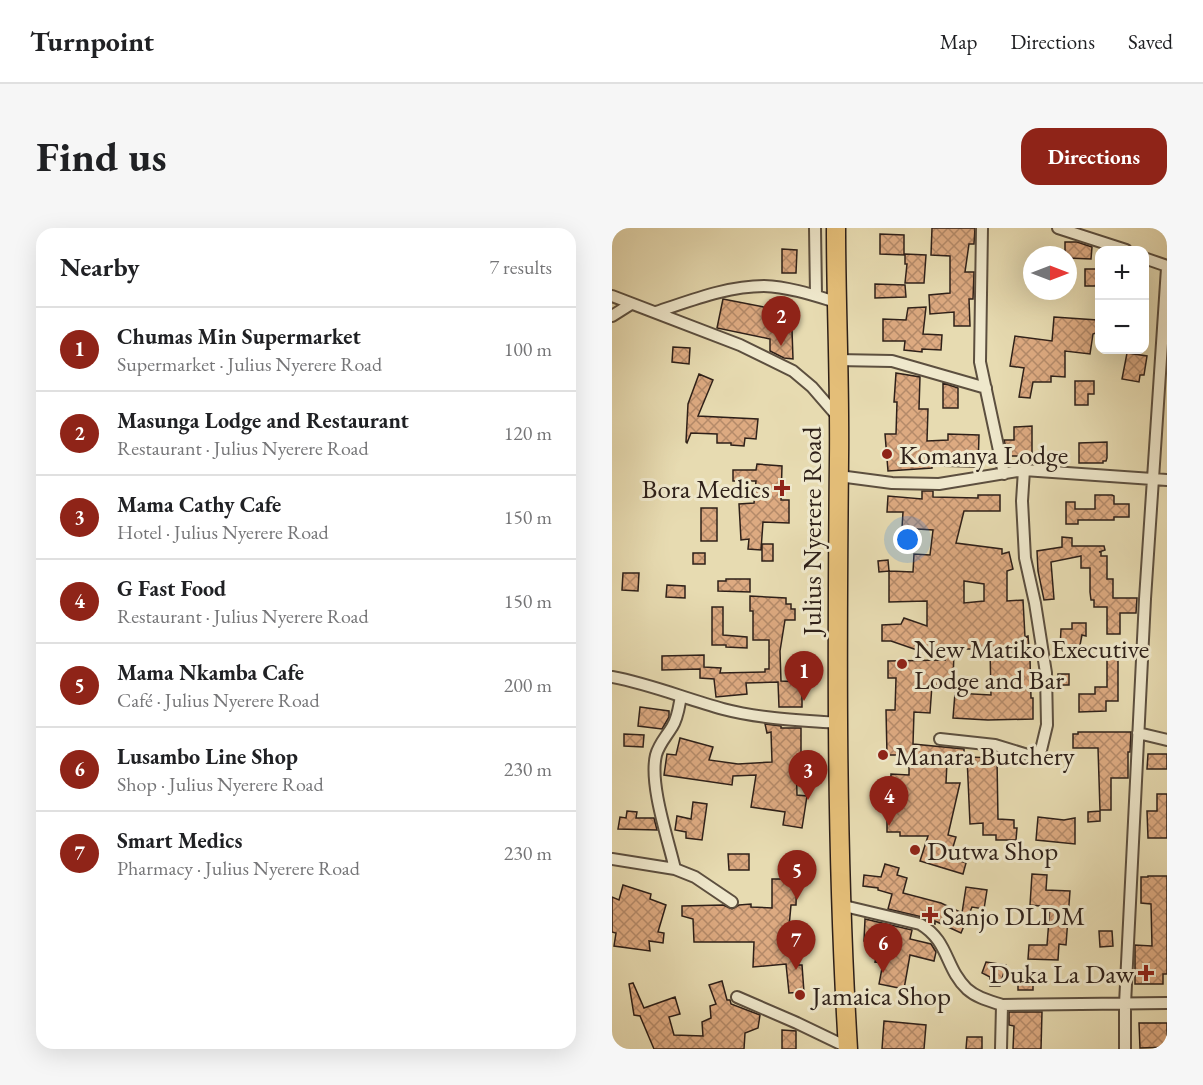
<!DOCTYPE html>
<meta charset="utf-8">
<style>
body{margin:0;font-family:"EB Garamond",serif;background:#f6f6f6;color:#202124}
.controls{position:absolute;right:18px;top:18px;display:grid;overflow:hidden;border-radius:12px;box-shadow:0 6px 24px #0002}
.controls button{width:54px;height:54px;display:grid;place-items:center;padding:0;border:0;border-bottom:2px solid #e0e0e0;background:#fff;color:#202124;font:30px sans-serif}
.compass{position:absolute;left:411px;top:18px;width:54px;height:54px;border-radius:50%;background:#fff;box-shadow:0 6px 24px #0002;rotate:90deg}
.you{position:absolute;left:296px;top:312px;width:21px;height:21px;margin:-15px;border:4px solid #fff;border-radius:50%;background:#1a73e8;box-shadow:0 0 0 9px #1a73e833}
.badge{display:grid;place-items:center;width:39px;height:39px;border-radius:50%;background:#8f2418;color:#fff;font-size:20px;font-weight:700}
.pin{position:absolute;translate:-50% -50px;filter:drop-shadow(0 2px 3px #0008)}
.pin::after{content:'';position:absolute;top:32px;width:21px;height:18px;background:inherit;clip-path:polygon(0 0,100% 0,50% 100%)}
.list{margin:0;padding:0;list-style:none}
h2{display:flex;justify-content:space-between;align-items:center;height:78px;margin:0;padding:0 24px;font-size:26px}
h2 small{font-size:20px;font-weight:400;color:#757577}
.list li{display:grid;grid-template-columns:39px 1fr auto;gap:18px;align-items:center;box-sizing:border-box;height:84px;padding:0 24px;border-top:2px solid #e0e0e0}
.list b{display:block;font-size:22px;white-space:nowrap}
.list p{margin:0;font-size:20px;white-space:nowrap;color:#757577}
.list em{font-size:20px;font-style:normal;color:#757577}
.map{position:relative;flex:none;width:555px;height:821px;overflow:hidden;border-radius:18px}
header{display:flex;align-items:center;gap:36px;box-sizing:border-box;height:84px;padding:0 30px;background:#fff;border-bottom:2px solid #e0e0e0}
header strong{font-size:28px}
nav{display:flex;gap:33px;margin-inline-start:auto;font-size:21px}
.intro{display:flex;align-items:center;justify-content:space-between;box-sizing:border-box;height:144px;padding:0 36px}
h1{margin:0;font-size:42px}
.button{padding:15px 27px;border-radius:18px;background:#8f2418;color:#fff;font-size:21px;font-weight:700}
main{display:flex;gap:36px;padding:0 36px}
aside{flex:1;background:#fff;border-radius:18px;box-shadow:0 6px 24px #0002}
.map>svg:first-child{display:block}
.building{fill:url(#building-cross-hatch);stroke:#2e2019;stroke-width:1.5;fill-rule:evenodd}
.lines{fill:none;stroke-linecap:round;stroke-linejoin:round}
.street-casing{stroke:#5c4f3f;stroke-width:14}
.highway-casing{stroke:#2e2019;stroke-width:21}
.street{stroke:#efe8cc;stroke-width:10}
.highway{stroke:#e4be78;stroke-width:18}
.poi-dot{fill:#8f2418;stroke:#efe8cc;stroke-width:2}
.labels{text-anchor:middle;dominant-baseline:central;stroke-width:6;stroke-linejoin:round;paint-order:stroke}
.poi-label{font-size:27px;fill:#2e2019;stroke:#efe8cc;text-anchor:start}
.street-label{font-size:27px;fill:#2e2019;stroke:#efe8cc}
</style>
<header>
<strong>Turnpoint</strong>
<nav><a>Map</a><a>Directions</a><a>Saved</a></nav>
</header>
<div class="intro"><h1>Find us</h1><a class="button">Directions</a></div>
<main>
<aside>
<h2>Nearby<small>7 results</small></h2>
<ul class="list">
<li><span class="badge">1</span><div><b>Chumas Min Supermarket</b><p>Supermarket · Julius Nyerere Road</p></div><em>100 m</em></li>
<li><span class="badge">2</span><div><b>Masunga Lodge and Restaurant</b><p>Restaurant · Julius Nyerere Road</p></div><em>120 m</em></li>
<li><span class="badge">3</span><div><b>Mama Cathy Cafe</b><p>Hotel · Julius Nyerere Road</p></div><em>150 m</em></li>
<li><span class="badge">4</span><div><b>G Fast Food</b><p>Restaurant · Julius Nyerere Road</p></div><em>150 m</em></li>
<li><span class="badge">5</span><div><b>Mama Nkamba Cafe</b><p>Café · Julius Nyerere Road</p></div><em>200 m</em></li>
<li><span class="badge">6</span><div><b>Lusambo Line Shop</b><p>Shop · Julius Nyerere Road</p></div><em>230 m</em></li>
<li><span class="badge">7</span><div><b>Smart Medics</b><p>Pharmacy · Julius Nyerere Road</p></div><em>230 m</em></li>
</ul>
</aside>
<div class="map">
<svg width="555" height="821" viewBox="0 0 555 821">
<defs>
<pattern id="building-cross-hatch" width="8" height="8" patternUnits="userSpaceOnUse" patternTransform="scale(1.5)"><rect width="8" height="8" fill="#ddaa81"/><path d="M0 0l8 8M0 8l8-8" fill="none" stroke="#b48a69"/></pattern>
</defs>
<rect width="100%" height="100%" fill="#e7dbb1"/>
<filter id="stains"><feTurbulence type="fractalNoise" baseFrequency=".00333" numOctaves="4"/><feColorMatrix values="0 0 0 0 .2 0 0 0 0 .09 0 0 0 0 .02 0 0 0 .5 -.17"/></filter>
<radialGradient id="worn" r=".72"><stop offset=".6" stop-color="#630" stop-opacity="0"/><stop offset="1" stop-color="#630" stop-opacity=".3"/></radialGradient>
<path class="building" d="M320,0h43l-1,16h-5l-4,28h9l-1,27h-4l1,27h-16v-14l-24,2 -1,-19 21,-2v-37l-19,-1z
M268,6l24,1v20l-24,-1z
M453,14h12l15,5 -1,12 -23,-1v-3h-3z
M170,21l15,1 -1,23h-14z
M293,26l21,1 -2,28h-19l2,-19h-2z
M473,41h15v17h-15z
M263,56l30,1 1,12 -31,1z
M111,71l56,11 -1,20h14l1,29 -9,-1 -14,-7v-12l-53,-11z
M314,79l-3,27 19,1 -1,15 -19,-1v3l-18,-2 1,-9h-22v-22l23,1 2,-12z
M442,89l43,3 -1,13 -3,1 -3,20 -25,-3v26l-14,-1v6h-18l-3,16 -11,-1 5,-29 -14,-2 5,-30 37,5z
M61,119l17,1 -1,16 -17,-2z
M515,125l20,3 -3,19h-4l-1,7 -17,-3z
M284,145l24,4 -1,32h9l-1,32 21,-1v-6l31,1 -1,32 -46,-1v2l-44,3 -3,-37h11l1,-32h-3z
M87,146l14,6 -15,36 60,3 -2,20 -11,-1 -1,8 -13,-1v-2h-14v-9l-26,-1 -4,10 -1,-1 2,-38z
M463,153h19v13h-6v11h-13z
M331,155l15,5v20h-15z
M420,198v30h-24l-4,-16h10v-13z
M495,214v16l-1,3h-3v2h-24v-20z
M145,236l25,2 -1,34h8v23l-26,-1 -2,28 -13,-1 1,-10 -8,1 -2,-36 15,-1 2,-22h-23v-11h23z
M310,263h11v6l45,1v-3h22v16h-36l-8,32 46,6v5l7,-2 4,17 -6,2v30l16,-1 2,37 3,-1 2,23 1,39h2v21l-45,1 -35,-2 2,-25 36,2 -1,-46h-36l-1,37 -21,-1 -2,28 -16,-1 -1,32 51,5v12l-17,1 -1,21h14l-12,52 8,2 -6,20 16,6 -3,11 -43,-13 8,-25h-28v-4h-13v-28h3l1,-30 18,1v-20h-22l-1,-45h9l1,-32h-8v-17l58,-1 -55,-19h-9v-16l19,-1 3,-6 23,8v-25l-38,1v-31l-10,1 -1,-11 10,-1 1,11 24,1 1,-18 16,1 3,-25 -31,-2 1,-16h-16l1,-16 34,3zM352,353l20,3v17l-20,2z
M483,267h17l2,1v8h15v13h-15v3h-36v4h-12v-22h9v7h20z
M89,280h16v33h-16z
M450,309l10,1v8h32l1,4 -6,2h2v4h6v23h6v19h24l-1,15h-16v21h-13v-27h-13v-7h-3l-1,-8v-24h-9v-12l-30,6 3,37 -10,1 -6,-29 -1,-20 25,-4z
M150,316h11v17h-11z
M81,325h12v11h-12z
M11,345h16l-1,18 -16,-1z
M114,351h24v13l-32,-1v-10h8z
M55,357l18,1v12l-19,-1z
M138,368l36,2v6h5v5h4v11h-10l-5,31 1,30 21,1v25h-23l-1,-25 -32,1 1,11 -31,3 -2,-18 -14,-1v-9l-38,1v-14l42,-1v12l17,1 -1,5 45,-1v-3h4v-29h-16v-29h-3z
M100,379h11v28l24,2v11l-21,-1v-2h-14z
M460,395h14v13l-4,-1 -3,15 -19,-1 1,-20h11z
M506,426v47h-12v10l-27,1v-18h16v-7h12v-32z
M446,446h11v11h-11z
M28,479l29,4v6l-7,12 -24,-3z
M153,496l16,2v2h20v28h-5l1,39 10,1 -5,32 -19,-3 2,-13 -34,-5 5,-32 -23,1 -1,9 -68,-10 3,-21 9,1 4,-17 33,9 -4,13 29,4 34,-2 -1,-30 -4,1z
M466,504h53l-1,20h-2v26h-17v32h-11l-2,-62h-25v-14h5z
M12,506l20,1 -1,12 -19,-1z
M536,526h19v15h-20z
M355,529l30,1 1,61 16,1v8h3l-1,12h-20v-5h-13v-12l-13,1z
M545,566h10v44h-19l-1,-27h10z
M81,574l14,2 -5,36 -16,-2v-6l-11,-2 2,-14 14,3z
M15,583l10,1 -1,6h18l3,12 -39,-1 2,-12 6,1z
M488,583v10l-12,1v-10z
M426,589l26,3 11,-2v26l-39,-4z
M116,626h21v16h-20z
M273,636l14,4 -2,7 10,3 -4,15 38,10 21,10 4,-26 21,3 -3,19 -12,-2 -11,26 -26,-12v3l-4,-1 -9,-6 -34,-8 4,-15 -14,-4v-2l-15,-2 1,-11 17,2z
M185,637l-1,40h-5l-3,33 7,-3 1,30h6l2,27 -15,1 -3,-29 -33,3 1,-25h-60l-1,-23 -11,-3v-10l41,-1 9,4 7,-4 12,-1v3l21,1v-29h10v-13z
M420,646l15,1 -1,15 24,1 -4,54 -7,-1 -1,16 -30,-1 1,-14h18l3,-38 -20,-2z
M536,648h19v98h-4v10h-28v-39l17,1 -1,-42 -10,-1v-26h7z
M11,657l28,9 -1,5 16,6 -8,27 6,1 -1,10 -14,-2 1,10 -36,-5 2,-13 -4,-1v-35l7,3z
M253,691l47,11 -2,9 21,5 5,8 -2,9 -24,-6 -6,34 -25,-5 4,-21 -8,-1 3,-16 -5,-1 1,-4h-10z
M487,703h13l1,15 -13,1z
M374,734l20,3 -6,21h-10v-9l-8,-4z
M406,742h15v20h-15z
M110,753l5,19h3l1,4 29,11 -2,13 -13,5 -1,16h-90l-14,-33 -6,-1 -5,-31 4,-1 11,25 31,-11 5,17 -11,3 5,18 29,1 -1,-14 9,-4 -1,-12 6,-2 -7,-19z
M397,784h33l-1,37h-28l1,-23 -5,-1z
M272,793l42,4 -2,24h-42z
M527,795h28v24l-27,1z
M170,802l14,1v18h-14z
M355,809h15v12h-16z"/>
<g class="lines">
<defs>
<path id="street" d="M203,0l1,67
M370,0l-2,134 24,112
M446,0l68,22
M532,30l23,8
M0,68l128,49 53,26 19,16 26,30
M44,84c34,-11 71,-26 108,-26 25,1 49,9 72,16
M0,88l19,-12
M225,132l55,1 94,27
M227,248l53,7 47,1 85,-14 143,10
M0,449c38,7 74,22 111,32 38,10 77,11 115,14
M526,505l29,7
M328,511l55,6 36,11 10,-6 6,-25 -1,-52 -11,-70 -10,-45 -3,-57 2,-31
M0,631l63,10 20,8 37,25
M63,641c-7,-30 -26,-85 -19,-114 3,-11 10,-18 16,-28 6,-9 7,-21 9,-31
M228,677l80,19c29,17 25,44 47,65 10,9 23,12 35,16l165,-2
M125,769l60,26 50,24
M389,821l1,-44
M513,821v-45l20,-405 22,-331"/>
<path id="highway" d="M224,0c0,77 4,154 3,231 -2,197 -3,393 9,590"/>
</defs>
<use href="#street" class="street-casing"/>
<use href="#highway" class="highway-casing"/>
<use href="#street" class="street"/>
<use href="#highway" class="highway"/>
</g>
<g class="poi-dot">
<circle cx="275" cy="226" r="6"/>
<path d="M167 251h6v6h6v6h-6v6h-6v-6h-6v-6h6z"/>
<circle cx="290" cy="436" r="6"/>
<circle cx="271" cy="527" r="6"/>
<circle cx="303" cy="622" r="6"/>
<path d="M315 678h6v6h6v6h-6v6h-6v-6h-6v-6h6z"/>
<path d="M531 736h6v6h6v6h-6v6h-6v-6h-6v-6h6z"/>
<circle cx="188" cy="767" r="6"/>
</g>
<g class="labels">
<g class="poi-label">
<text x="287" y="226">Komanya Lodge</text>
<text x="158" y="260" text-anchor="end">Bora Medics</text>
<text x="302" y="420">New Matiko Executive<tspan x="302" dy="31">Lodge and Bar</tspan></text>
<text x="283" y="527">Manara Butchery</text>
<text x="315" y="622">Dutwa Shop</text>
<text x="330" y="687">Sanjo DLDM</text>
<text x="522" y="745" text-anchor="end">Duka La Daw</text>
<text x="200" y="767">Jamaica Shop</text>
</g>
<g class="street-label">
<text transform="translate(199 303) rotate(-90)">Julius Nyerere Road</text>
</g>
</g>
<rect width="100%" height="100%" filter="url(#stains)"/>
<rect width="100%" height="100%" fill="url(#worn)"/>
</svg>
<div class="controls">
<button>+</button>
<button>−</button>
</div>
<svg class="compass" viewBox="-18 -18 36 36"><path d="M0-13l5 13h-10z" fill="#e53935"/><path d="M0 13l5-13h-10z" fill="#757577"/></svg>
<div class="you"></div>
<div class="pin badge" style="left:192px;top:473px">1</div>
<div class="pin badge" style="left:169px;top:118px">2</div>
<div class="pin badge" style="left:196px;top:572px">3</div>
<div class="pin badge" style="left:277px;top:598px">4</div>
<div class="pin badge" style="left:185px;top:672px">5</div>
<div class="pin badge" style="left:271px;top:745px">6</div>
<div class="pin badge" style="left:184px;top:742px">7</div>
</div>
</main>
